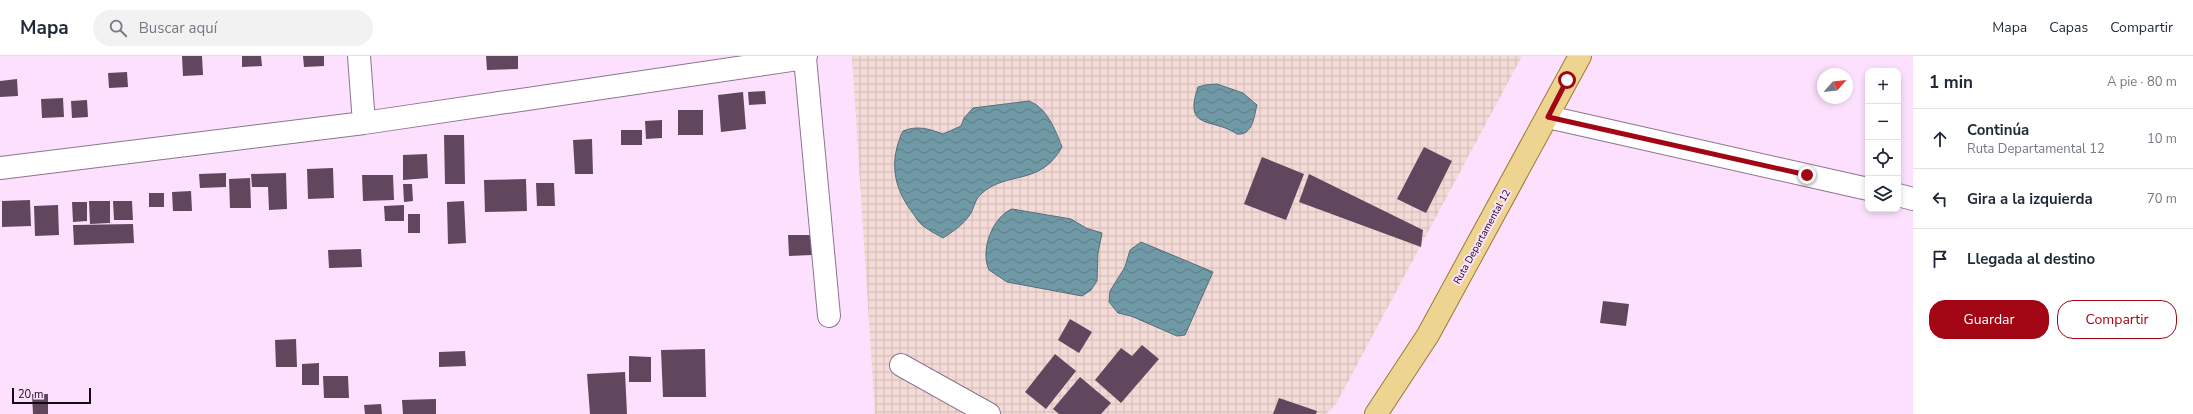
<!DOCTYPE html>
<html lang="es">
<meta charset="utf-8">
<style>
body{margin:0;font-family:"Nunito Sans",sans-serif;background:#f2f2f3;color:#1f2937}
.controls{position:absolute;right:12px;top:12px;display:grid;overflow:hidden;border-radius:8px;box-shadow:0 2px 6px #0003}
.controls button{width:36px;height:36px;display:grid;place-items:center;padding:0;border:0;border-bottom:1px solid #e0e1e3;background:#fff;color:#1f2937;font:20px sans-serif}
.compass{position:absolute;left:1817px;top:12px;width:36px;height:36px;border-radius:50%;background:#fff;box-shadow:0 2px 6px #0003;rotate:63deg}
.scale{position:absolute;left:12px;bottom:10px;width:79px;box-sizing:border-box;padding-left:4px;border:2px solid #130913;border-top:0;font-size:11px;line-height:14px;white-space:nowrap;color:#130913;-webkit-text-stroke:3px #fde0fd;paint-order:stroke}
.stop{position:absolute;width:12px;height:12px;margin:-9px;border:3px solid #a20615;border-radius:50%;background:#fff}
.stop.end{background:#a20615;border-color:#fff;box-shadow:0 1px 4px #0008}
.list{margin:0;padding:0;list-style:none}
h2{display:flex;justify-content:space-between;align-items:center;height:52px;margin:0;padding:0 16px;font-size:17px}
h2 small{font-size:13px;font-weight:400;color:#747a83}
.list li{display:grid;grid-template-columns:26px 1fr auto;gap:12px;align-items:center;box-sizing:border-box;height:60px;padding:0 16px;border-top:1px solid #e0e1e3}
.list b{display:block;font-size:15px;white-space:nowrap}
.list p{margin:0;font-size:13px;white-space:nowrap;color:#747a83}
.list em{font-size:13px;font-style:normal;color:#747a83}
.actions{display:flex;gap:8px;padding:12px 16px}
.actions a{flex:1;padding:9px 0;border:1px solid #a20615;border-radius:16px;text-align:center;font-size:14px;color:#a20615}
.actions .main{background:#a20615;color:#fff}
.icon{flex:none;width:22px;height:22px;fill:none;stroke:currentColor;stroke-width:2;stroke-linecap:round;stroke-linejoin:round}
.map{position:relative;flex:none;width:1913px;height:358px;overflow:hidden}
header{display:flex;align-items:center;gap:24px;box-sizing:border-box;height:56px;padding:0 20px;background:#fff;border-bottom:1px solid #e0e1e3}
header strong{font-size:19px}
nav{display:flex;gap:22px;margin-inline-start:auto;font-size:14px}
.search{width:280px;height:36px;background:#f2f2f3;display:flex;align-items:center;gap:10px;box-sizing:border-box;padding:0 14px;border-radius:22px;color:#747a83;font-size:15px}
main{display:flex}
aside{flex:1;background:#fff}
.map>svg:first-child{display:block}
.industrial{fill:url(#industrial-grid)}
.water{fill:url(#water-waves);stroke:#546e7a}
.building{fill:#60475e}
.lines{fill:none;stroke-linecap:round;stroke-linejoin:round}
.minor-casing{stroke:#8d748d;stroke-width:24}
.major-casing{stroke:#997a34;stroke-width:24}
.minor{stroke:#fff;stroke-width:22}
.major{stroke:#edd490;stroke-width:22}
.route{stroke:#a20615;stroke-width:5}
.labels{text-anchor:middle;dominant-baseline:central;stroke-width:4;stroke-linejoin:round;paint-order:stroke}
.street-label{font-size:10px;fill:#130913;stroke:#fde0fd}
</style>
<header>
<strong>Mapa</strong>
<div class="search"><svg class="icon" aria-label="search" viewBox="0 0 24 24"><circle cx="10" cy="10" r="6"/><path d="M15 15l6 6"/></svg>Buscar aquí</div>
<nav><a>Mapa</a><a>Capas</a><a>Compartir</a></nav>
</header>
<main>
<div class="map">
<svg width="1913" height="358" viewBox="0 0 1913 358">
<defs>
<pattern id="industrial-grid" width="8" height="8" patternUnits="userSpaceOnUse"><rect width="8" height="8" fill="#f4dad7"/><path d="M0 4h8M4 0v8" fill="none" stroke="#d0bab8"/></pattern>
<pattern id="water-waves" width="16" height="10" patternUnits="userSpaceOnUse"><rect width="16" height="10" fill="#7099a6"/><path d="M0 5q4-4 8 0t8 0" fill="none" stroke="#5b7b86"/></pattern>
</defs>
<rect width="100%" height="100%" fill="#fde0fd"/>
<path class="industrial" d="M852,0h670l-186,348 -10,10h-451z"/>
<path class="water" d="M1217,28l26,9 14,12c-3,11 -4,31 -20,29 -25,-17 -54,-3 -39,-47l7,-2z
M1029,45c18,7 26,28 33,46 -22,40 -55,23 -81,47 -5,4 -7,13 -10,19 -7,11 -17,18 -28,25 -7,-4 -15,-8 -21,-13 -4,-3 -7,-9 -10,-13 -19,-25 -23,-52 -9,-81 15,-6 26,-2 40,3l18,-8 3,-8 9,-10z
M1012,153l59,10 15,9 16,5 -4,20 -1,28 -6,9 -9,6 -75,-14 -18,-12c-9,-19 3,-53 23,-61z
M1141,186l72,30 -28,63 -8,1 -46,-20 -13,-3 -9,-11 1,-11 15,-24 5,-17z"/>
<path class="building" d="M182,0h20l1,19 -20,1z
M242,0h19l1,10 -20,1z
M303,0h21v10l-20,1z
M486,0h32v13l-31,1z
M127,16l1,15 -19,1 -1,-15z
M17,23l1,17 -18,1v-16z
M765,35l1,13 -17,1 -1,-13z
M743,36l3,37 -25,3 -3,-37z
M63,42l1,19 -22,1 -1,-19z
M87,44l1,17 -16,1 -1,-17z
M678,54h25v25h-25z
M662,64v18l-16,1 -1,-18z
M621,74h21v15h-21z
M444,79h20l1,49h-20z
M592,83l1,35h-18l-2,-34z
M1424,91l28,14 -26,52 -29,-14z
M427,98l1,24 -25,2v-25z
M1262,101l42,17 -18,46 -42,-16z
M333,112l1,30 -26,1 -1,-30z
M226,117v14l-26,1 -1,-14z
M286,117l1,36 -18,1 -1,-23h-16l-1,-13z
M1309,118l114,56 -2,17 -122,-45z
M362,119h31l1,25 -31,1z
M250,122l1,30h-21l-1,-29z
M526,123l1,32 -42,1 -1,-32z
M536,127h18l1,23h-18z
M403,128h9l1,17 -9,1z
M191,135l1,20h-19l-1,-19z
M149,137h15v14h-15z
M30,144l1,26 -29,1v-26z
M89,145h21v22l-20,1z
M113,145h19l1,19h-19z
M464,145l2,42 -18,1 -1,-42z
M72,146h15v19l-14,1z
M58,149l1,30 -24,1 -1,-30z
M404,149v16h-19l-1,-15z
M408,158h12v19h-12z
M133,168l1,19 -60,2 -1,-20z
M788,179h24v20l-23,1z
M361,193l1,18 -33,1 -1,-18z
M1603,245l26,3 -3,22 -26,-3z
M1070,263l22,13 -13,21 -21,-13z
M296,283l1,28h-21l-1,-27z
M1142,289l17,14 -38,44 -26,-23 26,-32 11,8z
M705,293l1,48h-43l-2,-47z
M465,295l1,15 -27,1v-15z
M1055,298l21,17 -30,38 -21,-17z
M629,300l22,1v25h-22z
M319,307v22h-17v-21z
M625,316l2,42h-37l-3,-40z
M323,320h25l1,22h-25z
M1080,321l31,26 -10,11h-42l-6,-5z
M32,338h16v20h-15z
M1279,342l38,13 -1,3h-43z
M436,343v15h-33l-1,-14z
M381,348l1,10h-17l-1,-9z"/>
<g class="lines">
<defs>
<path id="minor" d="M359,0l5,67
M805,2l24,258
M1548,61l320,72
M0,112l364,-45 441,-65 1,-2
M1898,139l15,4
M901,309l88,49"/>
<path id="major" d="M1376,358l52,-79 152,-279"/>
</defs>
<use href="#minor" class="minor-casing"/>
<use href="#major" class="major-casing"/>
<use href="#minor" class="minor"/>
<use href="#major" class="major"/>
</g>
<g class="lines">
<path class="route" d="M1567,24l-19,37 259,58"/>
</g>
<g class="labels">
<g class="street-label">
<text transform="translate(1482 181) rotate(-61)">Ruta Departamental 12</text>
</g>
</g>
</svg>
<div class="controls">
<button>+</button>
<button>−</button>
<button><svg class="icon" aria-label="locate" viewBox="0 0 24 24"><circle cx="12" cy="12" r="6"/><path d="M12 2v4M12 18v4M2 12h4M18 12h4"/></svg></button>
<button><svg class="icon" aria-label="layers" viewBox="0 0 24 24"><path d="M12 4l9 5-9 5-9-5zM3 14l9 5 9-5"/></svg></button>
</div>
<svg class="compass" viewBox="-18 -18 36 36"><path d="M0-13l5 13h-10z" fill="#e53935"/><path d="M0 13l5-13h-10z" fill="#747a83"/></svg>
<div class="scale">20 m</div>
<div class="stop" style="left:1567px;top:24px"></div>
<div class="stop end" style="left:1807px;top:119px"></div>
</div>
<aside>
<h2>1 min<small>A pie · 80 m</small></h2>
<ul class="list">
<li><svg class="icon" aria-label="ahead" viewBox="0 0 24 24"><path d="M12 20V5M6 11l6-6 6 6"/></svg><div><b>Continúa</b><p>Ruta Departamental 12</p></div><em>10 m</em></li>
<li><svg class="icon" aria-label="left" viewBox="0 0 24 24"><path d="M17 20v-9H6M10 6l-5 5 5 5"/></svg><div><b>Gira a la izquierda</b></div><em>70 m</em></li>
<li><svg class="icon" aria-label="arrive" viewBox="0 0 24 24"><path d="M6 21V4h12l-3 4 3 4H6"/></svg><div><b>Llegada al destino</b></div></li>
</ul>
<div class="actions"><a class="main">Guardar</a><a>Compartir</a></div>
</aside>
</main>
